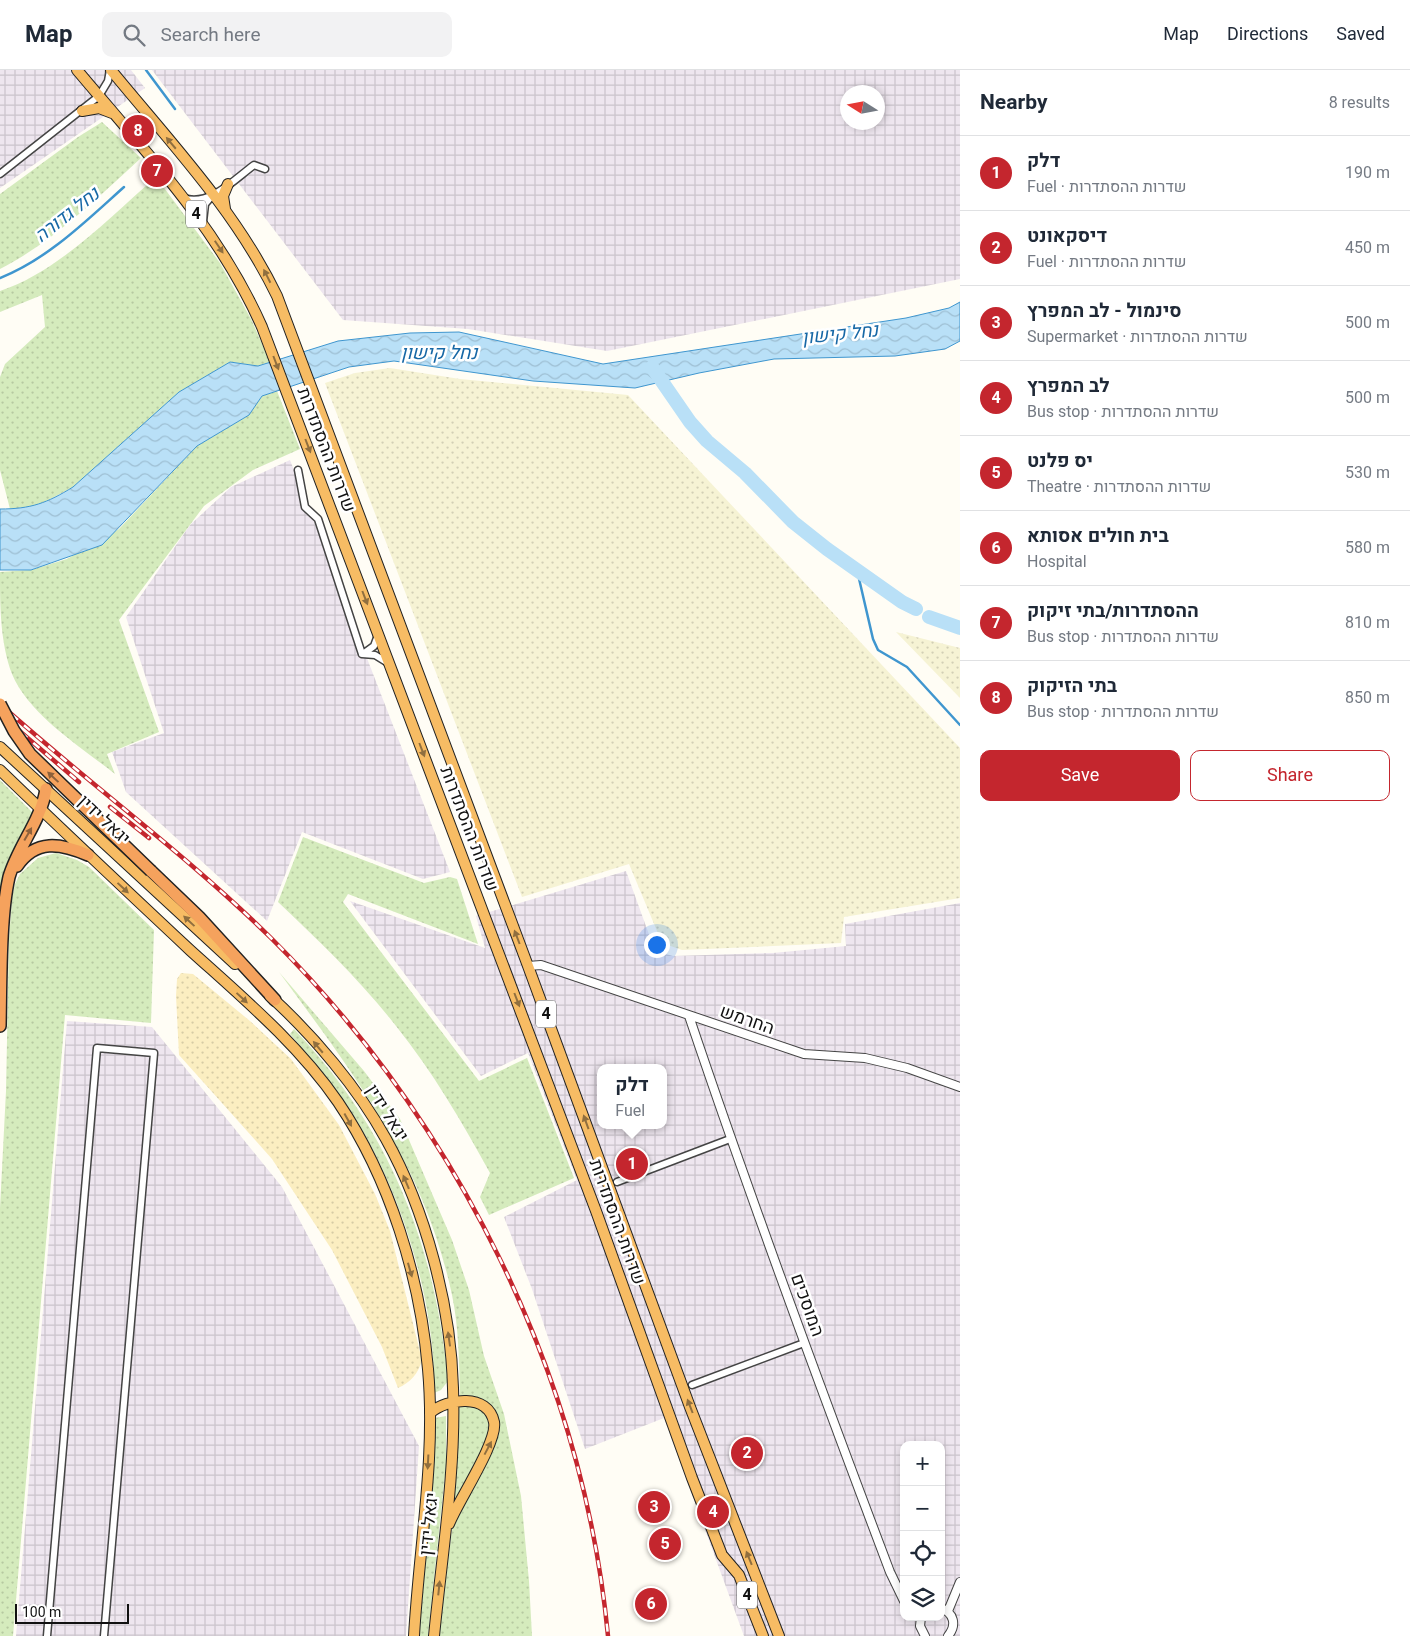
<!DOCTYPE html>
<meta charset="utf-8">
<style>
body{margin:0;font-family:Georgia,Heebo,serif;background:#f2f2f3;color:#1f2937}
.controls{position:absolute;right:15px;bottom:15px;display:grid;overflow:hidden;border-radius:10px;box-shadow:0 2px 8px #0003}
.controls button{width:45px;height:45px;display:grid;place-items:center;padding:0;border:0;border-bottom:1px solid #e0e1e3;background:#fff;color:#1f2937;font:25px sans-serif}
.compass{position:absolute;left:840px;top:15px;width:45px;height:45px;border-radius:50%;background:#fff;box-shadow:0 2px 8px #0003;rotate:281deg}
.scale{position:absolute;left:15px;bottom:12px;width:114px;box-sizing:border-box;padding-left:5px;border:2px solid #111;border-top:0;font-size:14px;line-height:18px;white-space:nowrap;color:#111;-webkit-text-stroke:4px #fff;paint-order:stroke}
.you{position:absolute;left:656px;top:874px;width:18px;height:18px;margin:-12px;border:4px solid #fff;border-radius:50%;background:#1a73e8;box-shadow:0 0 0 8px #1a73e833}
.badge{display:grid;place-items:center;width:32px;height:32px;border-radius:50%;background:#c4262e;color:#fff;font-size:16px;font-weight:700}
.pin{position:absolute;translate:-50% -50%;border:2px solid #fff;box-shadow:0 1px 5px #0006}
.popup{position:absolute;left:597px;top:994px;width:70px;height:65px;box-sizing:border-box;display:grid;place-content:center;border-radius:10px;background:#fff;filter:drop-shadow(0 1px 4px #0005);font-size:16px;white-space:nowrap;color:#747a83}
.popup b{font-size:19px;color:#1f2937}
.popup::after{content:'';position:absolute;left:50%;top:100%;margin-left:-10px;border:10px solid transparent;border-top-color:#fff}
.list{margin:0;padding:0;list-style:none}
h2{display:flex;justify-content:space-between;align-items:center;height:65px;margin:0;padding:0 20px;font-size:21px}
h2 small{font-size:16px;font-weight:400;color:#747a83}
.list li{display:grid;grid-template-columns:32px 1fr auto;gap:15px;align-items:center;box-sizing:border-box;height:75px;padding:0 20px;border-top:1px solid #e0e1e3}
.list b{display:block;font-size:19px;white-space:nowrap}
.list p{margin:0;font-size:16px;white-space:nowrap;color:#747a83}
.list em{font-size:16px;font-style:normal;color:#747a83}
.actions{display:flex;gap:10px;padding:15px 20px}
.actions a{flex:1;padding:11px 0;border:1px solid #c4262e;border-radius:10px;text-align:center;font-size:18px;color:#c4262e}
.actions .main{background:#c4262e;color:#fff}
.icon{flex:none;width:28px;height:28px;fill:none;stroke:currentColor;stroke-width:2;stroke-linecap:round;stroke-linejoin:round}
.map{position:relative;flex:none;width:960px;height:1566px;overflow:hidden}
header{display:flex;align-items:center;gap:30px;box-sizing:border-box;height:70px;padding:0 25px;background:#fff;border-bottom:1px solid #e0e1e3}
header strong{font-size:24px}
nav{display:flex;gap:28px;margin-inline-start:auto;font-size:18px}
.search{width:350px;height:45px;background:#f2f2f3;display:flex;align-items:center;gap:12px;box-sizing:border-box;padding:0 18px;border-radius:10px;color:#747a83;font-size:19px}
main{display:flex}
aside{flex:1;background:#fff}
.map>svg:first-child{display:block}
.industrial{fill:url(#industrial-grid);fill-rule:evenodd}
.farmland{fill:url(#farmland-dots)}
.grass{fill:url(#grass-dots)}
.sand{fill:url(#sand-dots)}
.water{fill:url(#water-waves);stroke:#3f96cf}
.lines{fill:none;stroke-linecap:round;stroke-linejoin:round}
.stream{stroke:#3f96cf;stroke-width:2.5}
.river{stroke:#b9e0f7;stroke-width:14}
.minor-casing{stroke:#444;stroke-width:9}
.tertiary-casing{stroke:#444;stroke-width:10}
.trunk-casing{stroke:#222;stroke-width:12}
.motorway-casing{stroke:#222;stroke-width:14}
.minor{stroke:#fff;stroke-width:6}
.tertiary{stroke:#fff;stroke-width:8}
.trunk{stroke:#f7bc64;stroke-width:10}
.motorway{stroke:#f5a25d;stroke-width:11}
.rail-casing{stroke:#c4262e;stroke-width:4.5}
.rail{stroke:#fff;stroke-width:2.5;stroke-dasharray:8;stroke-linecap:butt}
.motorway-bridge-casing{stroke:#222;stroke-width:14;stroke-linecap:butt}
.motorway-bridge{stroke:#f5a25d;stroke-width:11}
.oneway{fill:#906f3f}
.oneway2{fill:#8e613b}
.labels{text-anchor:middle;dominant-baseline:central;stroke-width:5;stroke-linejoin:round;paint-order:stroke}
.shield{fill:#fff;stroke:#585858;stroke-width:1}
.shield-label{font-size:16px;font-weight:bold;fill:#111}
.street-label{font-size:18px;fill:#111;stroke:#fff}
.water-label{font-size:19px;font-style:italic;fill:#1768a6;stroke:#fff}
</style>
<header>
<strong>Map</strong>
<div class="search"><svg class="icon" aria-label="search" viewBox="0 0 24 24"><circle cx="10" cy="10" r="6"/><path d="M15 15l6 6"/></svg>Search here</div>
<nav><a>Map</a><a>Directions</a><a>Saved</a></nav>
</header>
<main>
<div class="map">
<svg width="960" height="1566" viewBox="0 0 960 1566">
<defs>
<pattern id="industrial-grid" width="8" height="8" patternUnits="userSpaceOnUse" patternTransform="scale(1.25)"><rect width="8" height="8" fill="#eee6ef"/><path d="M0 4h8M4 0v8" fill="none" stroke="#cbc4cc"/></pattern>
<pattern id="farmland-dots" width="8" height="8" patternUnits="userSpaceOnUse" patternTransform="scale(1.25)"><rect width="8" height="8" fill="#f6f3d4"/><path d="M2 2h.1M6 6h.1" fill="none" stroke="#d2cfb5" stroke-width="1.8" stroke-linecap="round"/></pattern>
<pattern id="grass-dots" width="8" height="8" patternUnits="userSpaceOnUse" patternTransform="scale(1.25)"><rect width="8" height="8" fill="#d5ebbd"/><path d="M2 2h.1M6 6h.1" fill="none" stroke="#b6c8a1" stroke-width="1.8" stroke-linecap="round"/></pattern>
<pattern id="sand-dots" width="8" height="8" patternUnits="userSpaceOnUse" patternTransform="scale(1.25)"><rect width="8" height="8" fill="#fbeec1"/><path d="M2 2h.1M6 6h.1" fill="none" stroke="#d6cba5" stroke-width="1.8" stroke-linecap="round"/></pattern>
<pattern id="water-waves" width="16" height="10" patternUnits="userSpaceOnUse" patternTransform="scale(1.25)"><rect width="16" height="10" fill="#b9e0f7"/><path d="M0 5q4-4 8 0t8 0" fill="none" stroke="#9ebfd3"/></pattern>
</defs>
<rect width="100%" height="100%" fill="#fffdf5"/>
<path class="industrial" d="M0,0h131l14,18 -145,100z
M152,0h808v209l-353,72 -139,-22 -125,-9zM848,22h30v30h-30z
M290,390l160,412 -27,7 -121,-47 -35,89 -141,-129 -14,-40 52,-19 -38,-116 64,-92 41,-38z
M626,801l29,80 18,5 100,-3 73,-7 -1,-22 115,-21v733h-216l-80,-218 -79,31 -53,-160 -28,-72 73,-37 -49,-127 -47,23 -131,-175 135,47 -9,-32zM601,998h62v57h-62zM904,1375h37v172h-37z
M67,951l85,6 130,160 137,259 -13,190h-390z"/>
<path class="farmland" d="M390,298l70,11 168,16 332,353v150l-116,19 -3,26 -159,7 -20,-7 -33,-79 -107,33 -197,-514 30,-10z
M896,562l64,16v50z"/>
<path class="grass" d="M102,52l39,36c-44,40 -88,84 -141,111v-75l78,-57z
M156,107l64,86 31,56 19,43 -12,4 -28,-4 -51,30 -106,95 -36,19 -27,3 -10,-39v-93l5,-13 40,-37 -3,-32 -42,17v-21c58,-19 110,-74 156,-114z
M277,321l23,58 -47,21 -49,36 -85,114 40,112 -52,22 8,20c-34,-27 -86,-59 -103,-100 -12,-32 -12,-69 -12,-102l31,-2 36,-11 52,-30 78,-83 52,-31 13,-19z
M0,710l34,34 -29,60 -5,19z
M303,767l121,46 26,-6 7,2 21,65 -130,-50 -5,8 136,179 48,-23 47,120 -85,37 -9,-18 10,-24c-28,-51 -57,-101 -94,-147 -35,-45 -77,-85 -118,-124z
M56,783l21,7 12,7 65,63 -3,93 -86,-8 -52,621h-13v-428l6,-117 3,-152 3,-40 3,-15 5,-10 18,-16z
M279,902l85,99 36,48 52,121 17,50 15,66 20,58 17,82 8,85 3,55h-93l13,-107 46,-107c-3,-16 -23,-19 -38,-25 -1,-33 -1,-69 -8,-102 -28,-131 -96,-218 -173,-323z
M294,959c96,101 141,215 154,352l-7,9 -7,3c2,-94 -34,-206 -85,-285 -18,-26 -38,-50 -59,-74z
M467,1335l14,5 8,8 2,17 -33,63 -6,5 6,-61 1,-36z
M446,1346v49l-18,171h-10l14,-144 3,-74z"/>
<path class="sand" d="M181,903l12,1 57,47 41,38 48,66 36,69 15,37 32,129c-4,14 -11,22 -24,28l-16,-41 -50,-97 -60,-91 -93,-104 -3,-59 1,-17z"/>
<path class="water" d="M960,232v39l-15,8 -50,7 -121,3 -75,14 -64,15 -102,-7 -139,-20 -45,6 -87,29 -13,19 -52,31 -95,99 -71,25h-31v-61c31,0 47,-6 73,-22l106,-95 51,-30 28,4 80,-25 72,-8 49,-1 144,32 303,-46 43,-10z"/>
<g class="lines">
<path class="stream" d="M146,0l29,39
M0,208c48,-19 86,-57 124,-91
M857,500l16,69 5,11 29,17 53,58"/>
<path class="river" d="M652,297l38,55 17,19 38,32 48,49 34,27 75,53 14,7
M929,547l31,11"/>
<defs>
<path id="minor" d="M0,104l99,-78 9,-15 2,-11
M184,128c25,9 51,-19 70,-33l11,4
M203,152l2,-18 6,-7
M298,400l7,37 13,12 44,135
M362,584l13,1 13,8
M363,584l11,-8 4,-11
M617,1112l113,-43
M692,1315l112,-42
M47,1566l50,-588 57,5 -50,583"/>
<path id="tertiary" d="M528,896l13,-1 263,89 61,4 42,10 53,19
M689,946c63,187 131,371 201,556l14,29
M941,1538c13,5 16,17 7,28
M948,1541l12,-29
M921,1547l-1,9 5,10"/>
<path id="trunk" d="M77,0c68,81 142,159 185,257l334,884 96,267 30,77 17,20 24,61
M111,0c59,72 125,141 166,226l251,670 162,441 89,229
M82,41l17,-3 13,5
M225,139l-2,-13 5,-12
M0,677l235,217
M0,700c63,61 127,121 191,181 52,47 107,93 147,151 52,77 82,175 90,267 8,89 -9,178 -14,267
M270,926c43,39 88,92 116,143 40,72 65,167 67,249 3,83 -11,166 -19,248
M430,1343c17,-15 58,-20 64,9 4,20 -36,79 -45,102"/>
<path id="motorway" d="M17,796c19,-27 43,-23 71,-11
M151,801l48,46 76,83
M0,956c1,-44 0,-109 9,-149 9,-31 32,-56 37,-88"/>
</defs>
<use href="#minor" class="minor-casing"/>
<use href="#tertiary" class="tertiary-casing"/>
<use href="#trunk" class="trunk-casing"/>
<use href="#motorway" class="motorway-casing"/>
<use href="#minor" class="minor"/>
<use href="#tertiary" class="tertiary"/>
<use href="#trunk" class="trunk"/>
<use href="#motorway" class="motorway"/>
<defs>
<path id="rail" d="M0,634c89,80 186,150 271,234 185,184 312,437 337,698
M9,652l70,60
M110,737l39,31"/>
</defs>
<use href="#rail" class="rail-casing"/>
<use href="#rail" class="rail"/>
<defs>
<path id="motorway-bridge" d="M0,634l14,27 16,23 121,117"/>
</defs>
<use href="#motorway-bridge" class="motorway-bridge-casing"/>
<use href="#motorway-bridge" class="motorway-bridge"/>
</g>
<defs><path id="oneway-solid" d="M-6-.8H1V-3.2L6.5 0L1 3.2V.8H-6Z" transform="scale(1.25)"/></defs>
<g class="oneway">
<use href="#oneway-solid" transform="translate(171 73) rotate(-130)"/>
<use href="#oneway-solid" transform="translate(219 177) rotate(56)"/>
<use href="#oneway-solid" transform="translate(267 206) rotate(-117)"/>
<use href="#oneway-solid" transform="translate(276 293) rotate(69)"/>
<use href="#oneway-solid" transform="translate(308 376) rotate(69)"/>
<use href="#oneway-solid" transform="translate(365 528) rotate(69)"/>
<use href="#oneway-solid" transform="translate(422 680) rotate(69)"/>
<use href="#oneway-solid" transform="translate(123 818) rotate(43)"/>
<use href="#oneway-solid" transform="translate(189 851) rotate(-137)"/>
<use href="#oneway-solid" transform="translate(517 867) rotate(-111)"/>
<use href="#oneway-solid" transform="translate(242 928) rotate(43)"/>
<use href="#oneway-solid" transform="translate(517 930) rotate(69)"/>
<use href="#oneway-solid" transform="translate(318 977) rotate(-130)"/>
<use href="#oneway-solid" transform="translate(348 1050) rotate(61)"/>
<use href="#oneway-solid" transform="translate(586 1052) rotate(-110)"/>
<use href="#oneway-solid" transform="translate(406 1112) rotate(-113)"/>
<use href="#oneway-solid" transform="translate(410 1200) rotate(74)"/>
<use href="#oneway-solid" transform="translate(449 1269) rotate(-98)"/>
<use href="#oneway-solid" transform="translate(690 1336) rotate(-111)"/>
<use href="#oneway-solid" transform="translate(488 1378) rotate(-62)"/>
<use href="#oneway-solid" transform="translate(428 1392) rotate(93)"/>
<use href="#oneway-solid" transform="translate(749 1488) rotate(-112)"/>
<use href="#oneway-solid" transform="translate(439 1518) rotate(-84)"/>
</g>
<g class="oneway2">
<use href="#oneway-solid" transform="translate(53 707) rotate(-137)"/>
<use href="#oneway-solid" transform="translate(28 764) rotate(-60)"/>
</g>
<g class="labels">
<g class="shield">
<rect x="186" y="130.5" width="20" height="27" rx="4"/>
<rect x="536" y="930.5" width="20" height="27" rx="4"/>
<rect x="737" y="1511.5" width="20" height="27" rx="4"/>
</g>
<g class="shield-label">
<text x="196" y="144">4</text>
<text x="546" y="944">4</text>
<text x="747" y="1525">4</text>
</g>
<g class="street-label">
<text transform="translate(326 380) rotate(69)">שדרות ההסתדרות</text>
<text transform="translate(104 750) rotate(43)">יגאל ידין</text>
<text transform="translate(469 759) rotate(69)">שדרות ההסתדרות</text>
<text transform="translate(747 950) rotate(19)">החרמש</text>
<text transform="translate(387 1043) rotate(58)">יגאל ידין</text>
<text transform="translate(617 1152) rotate(70)">שדרות ההסתדרות</text>
<text transform="translate(807 1235) rotate(70)">המוסכים</text>
<text transform="translate(429 1454) rotate(-84)">יגאל ידין</text>
</g>
<g class="water-label">
<text transform="translate(67 145) rotate(-38)">נחל גדורה</text>
<text transform="translate(840 264) rotate(-6)">נחל קישון</text>
<text x="439" y="283">נחל קישון</text>
</g>
</g>
</svg>
<div class="controls">
<button>+</button>
<button>−</button>
<button><svg class="icon" aria-label="locate" viewBox="0 0 24 24"><circle cx="12" cy="12" r="6"/><path d="M12 2v4M12 18v4M2 12h4M18 12h4"/></svg></button>
<button><svg class="icon" aria-label="layers" viewBox="0 0 24 24"><path d="M12 4l9 5-9 5-9-5zM3 14l9 5 9-5"/></svg></button>
</div>
<svg class="compass" viewBox="-18 -18 36 36"><path d="M0-13l5 13h-10z" fill="#e53935"/><path d="M0 13l5-13h-10z" fill="#747a83"/></svg>
<div class="scale">100 m</div>
<div class="you"></div>
<div class="pin badge" style="left:632px;top:1094px">1</div>
<div class="popup"><b>דלק</b>Fuel</div>
<div class="pin badge" style="left:747px;top:1383px">2</div>
<div class="pin badge" style="left:654px;top:1437px">3</div>
<div class="pin badge" style="left:713px;top:1442px">4</div>
<div class="pin badge" style="left:665px;top:1474px">5</div>
<div class="pin badge" style="left:651px;top:1534px">6</div>
<div class="pin badge" style="left:157px;top:101px">7</div>
<div class="pin badge" style="left:138px;top:61px">8</div>
</div>
<aside>
<h2>Nearby<small>8 results</small></h2>
<ul class="list">
<li><span class="badge">1</span><div><b>דלק</b><p>Fuel · שדרות ההסתדרות</p></div><em>190 m</em></li>
<li><span class="badge">2</span><div><b>דיסקאונט</b><p>Fuel · שדרות ההסתדרות</p></div><em>450 m</em></li>
<li><span class="badge">3</span><div><b>סינמול - לב המפרץ</b><p>Supermarket · שדרות ההסתדרות</p></div><em>500 m</em></li>
<li><span class="badge">4</span><div><b>לב המפרץ</b><p>Bus stop · שדרות ההסתדרות</p></div><em>500 m</em></li>
<li><span class="badge">5</span><div><b>יס פלנט</b><p>Theatre · שדרות ההסתדרות</p></div><em>530 m</em></li>
<li><span class="badge">6</span><div><b>בית חולים אסותא</b><p>Hospital</p></div><em>580 m</em></li>
<li><span class="badge">7</span><div><b>ההסתדרות/בתי זיקוק</b><p>Bus stop · שדרות ההסתדרות</p></div><em>810 m</em></li>
<li><span class="badge">8</span><div><b>בתי הזיקוק</b><p>Bus stop · שדרות ההסתדרות</p></div><em>850 m</em></li>
</ul>
<div class="actions"><a class="main">Save</a><a>Share</a></div>
</aside>
</main>
